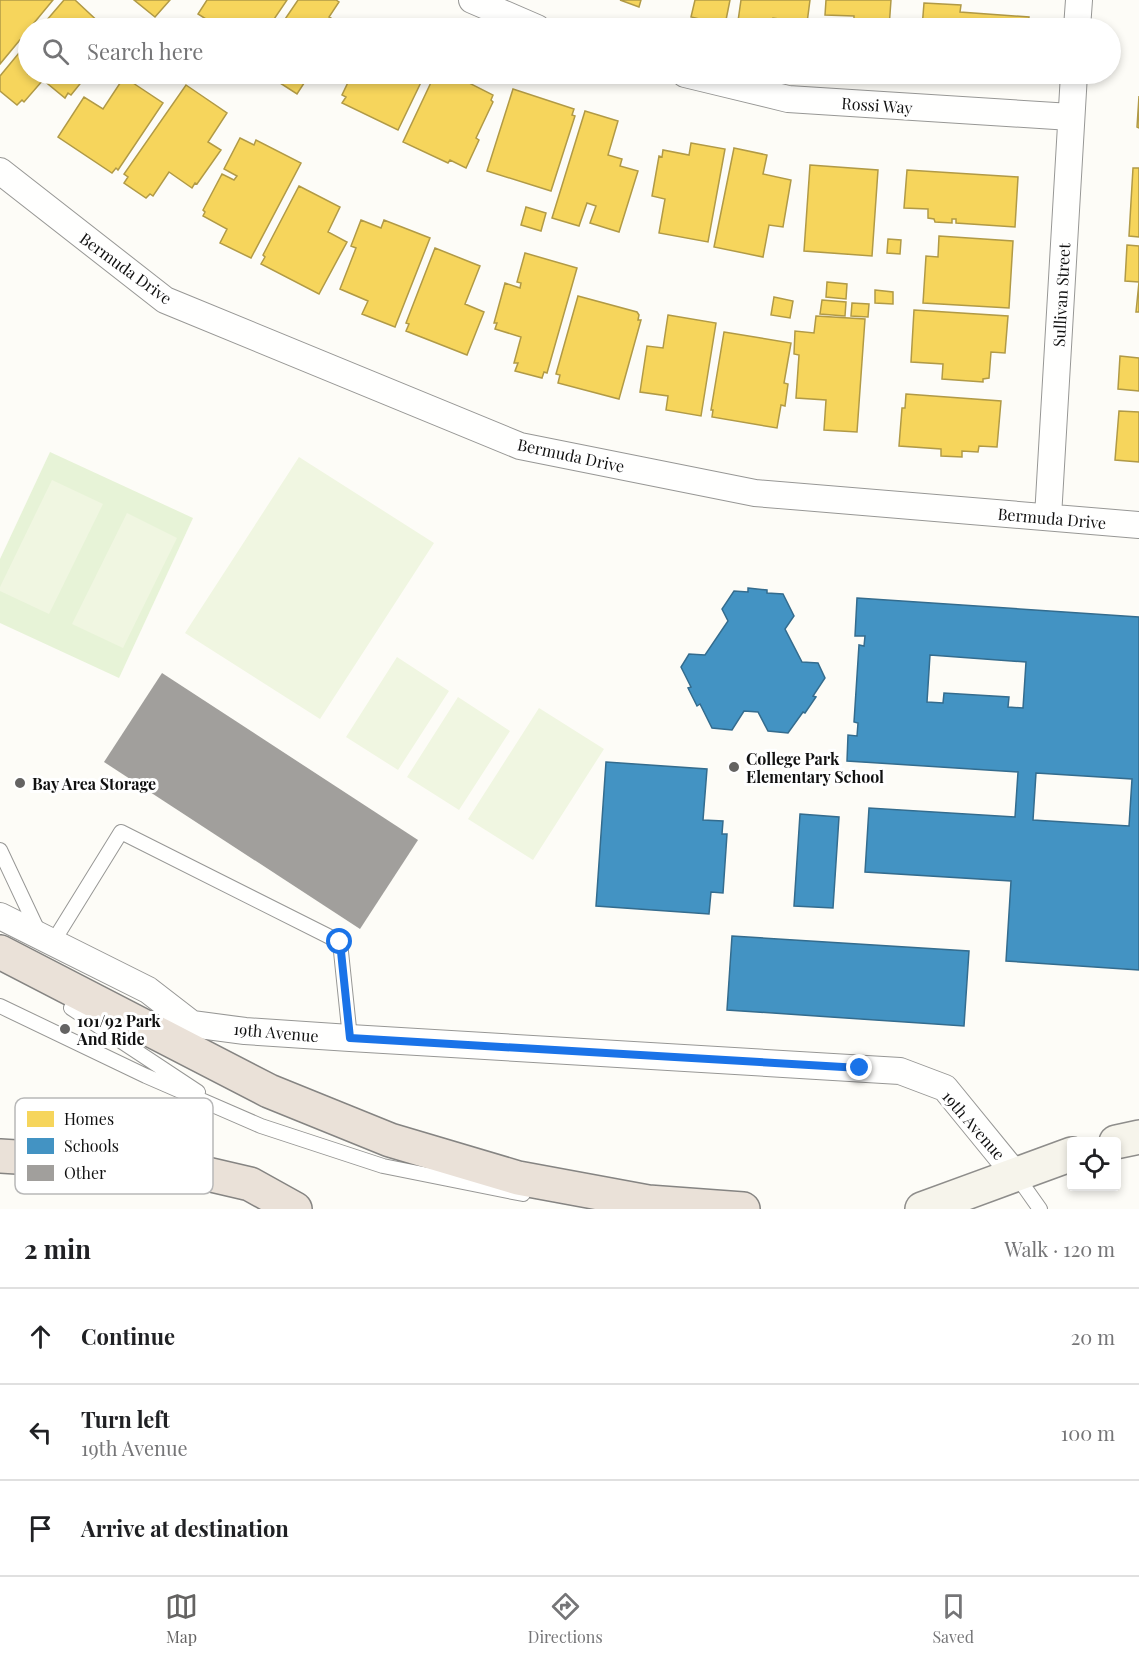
<!DOCTYPE html>
<meta charset="utf-8">
<style>
body{margin:0;font-family:"Playfair Display",serif;background:#f2f2f2;color:#202124}
.controls{position:absolute;right:18px;bottom:18px;display:grid;overflow:hidden;border-radius:6px;box-shadow:0 3px 9px #0003}
.controls button{width:54px;height:54px;display:grid;place-items:center;padding:0;border:0;border-bottom:2px solid #e0e0e0;background:#fff;color:#202124;font:30px sans-serif}
.stop{position:absolute;width:18px;height:18px;margin:-14px;border:4px solid #1a73e8;border-radius:50%;background:#fff}
.stop.end{background:#1a73e8;border-color:#fff;box-shadow:0 2px 6px #0008}
.list{margin:0;padding:0;list-style:none}
h2{display:flex;justify-content:space-between;align-items:center;height:78px;margin:0;padding:0 24px;font-size:26px}
h2 small{font-size:20px;font-weight:400;color:#757577}
.list li{display:grid;grid-template-columns:39px 1fr auto;gap:18px;align-items:center;box-sizing:border-box;height:96px;padding:0 24px;border-top:2px solid #e0e0e0}
.list b{display:block;font-size:22px;white-space:nowrap}
.list p{margin:0;font-size:20px;white-space:nowrap;color:#757577}
.list em{font-size:20px;font-style:normal;color:#757577}
.icon{flex:none;width:33px;height:33px;fill:none;stroke:currentColor;stroke-width:2;stroke-linecap:round;stroke-linejoin:round}
.map{position:relative;flex:none;width:1139px;height:1209px;overflow:hidden}
.search{position:absolute;background:#fff;box-shadow:0 3px 9px #0003;left:18px;right:18px;top:18px;height:66px;display:flex;align-items:center;gap:15px;box-sizing:border-box;padding:0 21px;border-radius:33px;color:#757577;font-size:22px}
.sheet{height:366px;background:#fff}
nav{display:flex;justify-content:space-around;align-items:center;box-sizing:border-box;height:84px;border-top:2px solid #e0e0e0;background:#fff;font-size:16px;color:#757577}
nav a{display:grid;justify-items:center;gap:3px}
nav .on{color:#646362}
.map>svg:first-child{display:block}
.green{fill:#e7f3d7}
.pitch{fill:#f0f6e1}
.homes{fill:#f6d55c;stroke:#b19a46;stroke-width:1.5}
.schools{fill:#4393c3;stroke:#346c8e;stroke-width:1.5;fill-rule:evenodd}
.building{fill:#a19f9c}
.lines{fill:none;stroke-linecap:round;stroke-linejoin:round}
.service-casing{stroke:#979795;stroke-width:16}
.minor-casing{stroke:#979795;stroke-width:28}
.secondary-casing{stroke:#8e8d8b;stroke-width:36}
.motorway-casing{stroke:#858482;stroke-width:36}
.service{stroke:#fffffe;stroke-width:14}
.minor{stroke:#fffffe;stroke-width:26}
.secondary{stroke:#f6f4eb;stroke-width:33}
.motorway{stroke:#eae1d8;stroke-width:33}
.route{stroke:#1a73e8;stroke-width:8}
.poi-dot{fill:#646362;stroke:#fff;stroke-width:2}
.labels{text-anchor:middle;dominant-baseline:central;stroke-width:6;stroke-linejoin:round;paint-order:stroke}
.street-label{font-size:16px;fill:#111;stroke:#fff}
.poi-label{font-size:16px;font-weight:bold;fill:#111;stroke:#fff;text-anchor:start}
.key{fill:#fff;stroke:#b8b8b8;stroke-width:1.5}
.key-label{font-size:16px;fill:#111}
</style>
<div class="map">
<svg width="1139" height="1209" viewBox="0 0 1139 1209">
<rect width="100%" height="100%" fill="#fdfcf7"/>
<path class="green" d="M50,452l143,66 -74,160 -119,-55v-64z"/>
<path class="pitch" d="M299,457l135,86 -114,176 -135,-86z
M52,480l51,24 -54,110 -49,-23v-4z
M127,513l50,25 -54,110 -51,-24z
M397,657l52,34 -51,79 -52,-33z
M458,697l52,34 -51,79 -52,-33z
M539,708l65,41 -71,111 -65,-41z"/>
<path class="homes" d="M0,0h53l-53,64z
M64,0h11l29,27 -1,1h-63z
M134,0h36l-15,17z
M207,0h80l-19,28h-48l-22,-14z
M298,0h38l3,2 -10,15 18,11h-68z
M620,0h21l-2,7z
M695,0h35l-5,25 -34,-8z
M741,0h69l-3,23 -34,-5 -1,10h-35z
M826,0h65l-2,28h-35v-12l-29,-1z
M924,3l37,2 -1,7 69,5 -1,11h-106z
M28,42v32h60l-17,21 -3,-2 -3,5 -22,-18 -19,22 -2,-2 -5,5 -17,-14v-15z
M266,74h44l-13,20z
M352,74h73l-27,56 -56,-27 4,-6 -4,-2z
M435,74h38l-4,9 24,12 -2,5 2,2 -17,36 3,2 -13,28 -16,-8 -2,3 -45,-21z
M124,77l39,26 -45,67 -2,-2 -4,5 -54,-36 26,-40 19,12z
M186,85l41,28 -19,29 13,8 -24,34 -2,-1 -3,5 -23,-16 -16,24 -3,-2 -4,4 -22,-15 4,-6 -4,-3z
M513,89l61,20 -2,6 3,1 -24,75 -64,-20z
M1139,96v32l-2,-1z
M585,111l33,10 -10,34 14,4 -2,7 18,5 -19,61 -29,-9 6,-17 -9,-3 -8,23 -27,-8z
M240,138l14,7 2,-5 45,23 -50,95 -31,-15 7,-14 -24,-13 2,-4 -2,-2 19,-36 12,6 3,-4 -13,-7z
M691,143l34,6 -17,93 -49,-9 6,-34 -13,-3 7,-40 3,1 1,-7 26,5z
M734,148l33,7 -4,19 28,6 -8,47 -14,-2 -6,32 -49,-10z
M810,165l68,5 -6,86 -68,-5z
M1133,168h6v69l-10,-1z
M907,170l111,7 -3,50 -59,-4v-4h-4v4l-17,-1 -1,-3 -6,-1v-9l-24,-1z
M299,186l41,21 -12,25 19,10 -28,52 -58,-30 4,-7 -2,-2z
M526,207l20,6 -5,18 -20,-6z
M361,220l20,8 3,-8 46,18 -35,89 -33,-13 6,-13 -28,-12 16,-41 -5,-2z
M939,236l74,5 -4,67 -86,-5 3,-47 12,1z
M888,239l13,1 -1,14 -13,-1z
M1127,245l12,1v66h-3l3,-30 -14,-1z
M435,248l45,18 -15,38 19,8 -17,43 -61,-24 3,-7 -3,-1z
M525,253l52,15 -30,105 -3,-1 -2,6 -27,-7 3,-8h-4l7,-26 -26,-8 2,-6h-3l11,-40 15,5 1,-5 -4,-1z
M827,282l20,2 -1,15 -20,-2z
M875,290l18,2v12l-18,-1z
M578,296l59,16 2,3 -1,5h3l-22,79 -61,-16 2,-8 -4,-1z
M774,297l19,4 -3,17 -19,-3z
M822,300l24,2 -1,14 -25,-2z
M852,303l17,1 -1,13 -17,-1z
M914,310l94,6 -3,37 -14,-1 -2,26 -6,1v3l-41,-3 1,-15 -32,-2z
M668,315l48,8 -15,93 -35,-6 2,-14 -28,-4 7,-46 16,2z
M816,316l49,3 -8,113 -33,-2 2,-30 -30,-2 3,-43 -5,-1 1,-23 19,2z
M724,332l67,11 -7,40 4,1 -3,22 -4,-1 -4,23 -65,-11 1,-7h-2z
M1120,356l19,2v33l-21,-2z
M906,394l95,7 -4,46 -18,-1 -1,6 -16,-1v6l-21,-1v-7l-42,-3 3,-38h3z
M1119,411l20,1v50l-24,-2z"/>
<path class="schools" d="M748,588l19,2v3l16,1 11,22 -9,13 17,33 16,1 7,15 -12,18 3,1 -11,16 -2,-1 -15,21 -20,-2 -10,-19 -14,-1 -12,19 -20,-2 -12,-24 -3,2 -9,-18 3,-1 -10,-20 8,-13 16,1 23,-34 -6,-12 12,-18 14,1z
M857,598l282,19v353l-133,-9 5,-80 -146,-9 4,-64 146,9 3,-45 -171,-11 1,-26 9,1 1,-13 -4,-1 5,-77 5,1 1,-10h-10zM930,655l96,7 -3,46 -15,-1 1,-10 -65,-4 -1,10 -16,-1zM1036,773l96,6 -3,47 -96,-6z
M606,762l101,7 -4,51 20,1 -1,13h5l-4,59 -12,-1 -2,22 -113,-8z
M800,814l39,3 -6,91 -39,-2z
M732,936l237,15 -5,75 -237,-16z"/>
<path class="building" d="M162,673l256,167 -58,89 -256,-167z"/>
<g class="lines">
<defs>
<path id="service" d="M0,850l40,85
M53,942l68,-110 219,110 10,96
M0,1006l146,70 115,50 122,40 140,28
M71,1008l127,84
M1016,1175l24,34"/>
<path id="minor" d="M472,0l65,28
M1077,28l2,-28
M685,74l103,25 283,18
M0,171l165,129 355,146 235,47 384,32
M1048,517l26,-443
M0,916l148,74 44,34 53,7 105,7 550,33 45,17 71,87"/>
<path id="secondary" d="M1116,1142l23,-5
M922,1209l150,-55"/>
<path id="motorway" d="M0,952l269,139 121,49 128,38 130,24 95,7
M0,1156l177,11 73,17 45,25"/>
</defs>
<use href="#service" class="service-casing"/>
<use href="#minor" class="minor-casing"/>
<use href="#secondary" class="secondary-casing"/>
<use href="#motorway" class="motorway-casing"/>
<use href="#service" class="service"/>
<use href="#minor" class="minor"/>
<use href="#secondary" class="secondary"/>
<use href="#motorway" class="motorway"/>
</g>
<g class="lines">
<path class="route" d="M340,942l10,96 510,30"/>
</g>
<g class="poi-dot">
<circle cx="734" cy="767" r="6"/>
<circle cx="20" cy="783" r="6"/>
<circle cx="65" cy="1029" r="6"/>
</g>
<g class="labels">
<g class="street-label">
<text transform="translate(877 105) rotate(4)">Rossi Way</text>
<text transform="translate(126 268) rotate(36)">Bermuda Drive</text>
<text transform="translate(1061 295) rotate(-87)">Sullivan Street</text>
<text transform="translate(571 455) rotate(12)">Bermuda Drive</text>
<text transform="translate(1052 518) rotate(5)">Bermuda Drive</text>
<text transform="translate(276 1032) rotate(5)">19th Avenue</text>
<text transform="translate(974 1125) rotate(49)">19th Avenue</text>
</g>
<g class="poi-label">
<text x="746" y="758">College Park<tspan x="746" dy="18">Elementary School</tspan></text>
<text x="32" y="783">Bay Area Storage</text>
<text x="77" y="1020">101/92 Park<tspan x="77" dy="18">And Ride</tspan></text>
</g>
</g>
<rect x="15" y="1098" width="198" height="96" rx="9" class="key"/>
<rect x="27" y="1111" width="27" height="16" fill="#f6d55c"/>
<rect x="27" y="1138" width="27" height="16" fill="#4393c3"/>
<rect x="27" y="1165" width="27" height="16" fill="#a19f9c"/>
<g class="key-label">
<text x="64" y="1125">Homes</text>
<text x="64" y="1152">Schools</text>
<text x="64" y="1179">Other</text>
</g>
</svg>
<div class="controls">
<button><svg class="icon" aria-label="locate" viewBox="0 0 24 24"><circle cx="12" cy="12" r="6"/><path d="M12 2v4M12 18v4M2 12h4M18 12h4"/></svg></button>
</div>
<div class="stop" style="left:340px;top:942px"></div>
<div class="stop end" style="left:860px;top:1068px"></div>
<div class="search"><svg class="icon" aria-label="search" viewBox="0 0 24 24"><circle cx="10" cy="10" r="6"/><path d="M15 15l6 6"/></svg>Search here</div>
</div>
<section class="sheet">
<h2>2 min<small>Walk · 120 m</small></h2>
<ul class="list">
<li><svg class="icon" aria-label="ahead" viewBox="0 0 24 24"><path d="M12 20V5M6 11l6-6 6 6"/></svg><div><b>Continue</b></div><em>20 m</em></li>
<li><svg class="icon" aria-label="left" viewBox="0 0 24 24"><path d="M17 20v-9H6M10 6l-5 5 5 5"/></svg><div><b>Turn left</b><p>19th Avenue</p></div><em>100 m</em></li>
<li><svg class="icon" aria-label="arrive" viewBox="0 0 24 24"><path d="M6 21V4h12l-3 4 3 4H6"/></svg><div><b>Arrive at destination</b></div></li>
</ul>
</section>
<nav>
<a class="on"><svg class="icon" aria-label="map" viewBox="0 0 24 24"><path d="M3 6l6-2 6 2 6-2v14l-6 2-6-2-6 2zM9 4v14M15 6v14"/></svg>Map</a>
<a><svg class="icon" aria-label="directions" viewBox="0 0 24 24"><path d="M12 3l9 9-9 9-9-9zM9 14v-3h6M13 9l2 2-2 2"/></svg>Directions</a>
<a><svg class="icon" aria-label="saved" viewBox="0 0 24 24"><path d="M7 4h10v16l-5-4-5 4z"/></svg>Saved</a>
</nav>
